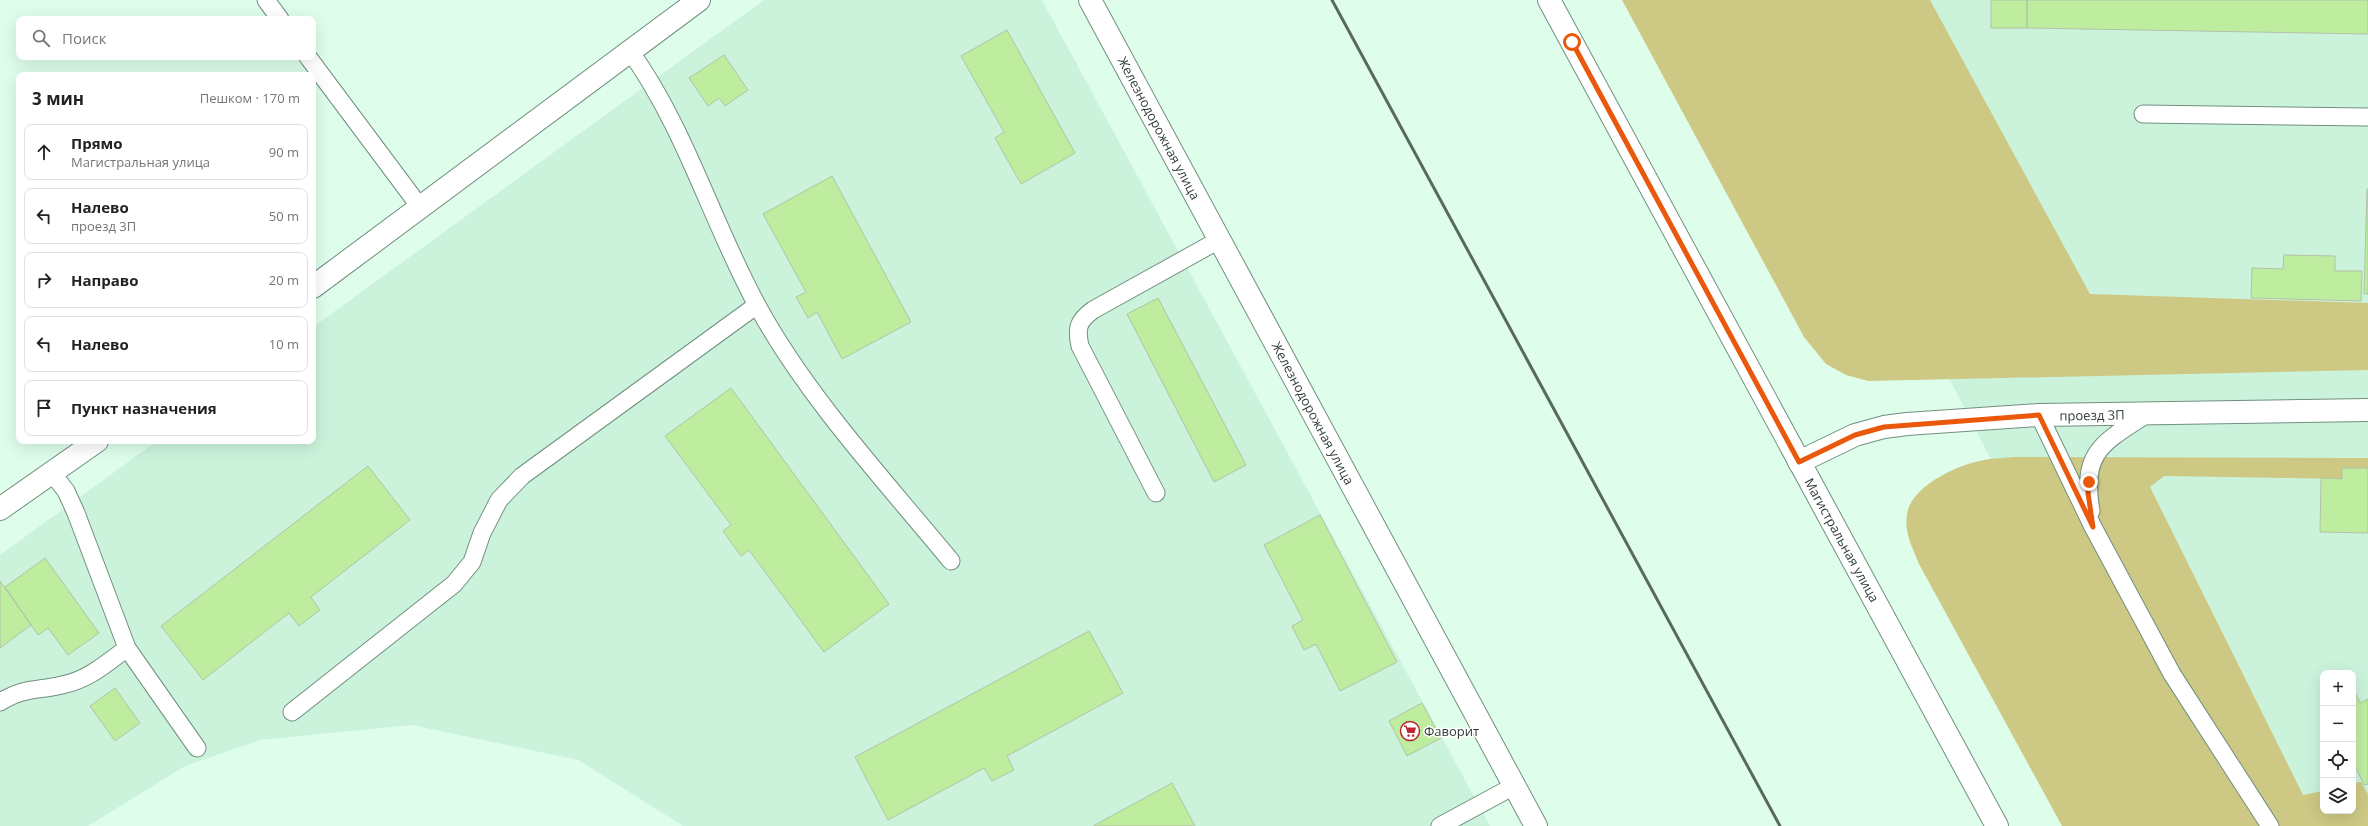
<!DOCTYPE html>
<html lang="ru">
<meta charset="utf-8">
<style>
body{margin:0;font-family:"Open Sans",sans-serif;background:#f6f6f6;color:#222}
.controls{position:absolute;right:12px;bottom:12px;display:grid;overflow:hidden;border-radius:8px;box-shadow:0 4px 16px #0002}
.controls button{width:36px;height:36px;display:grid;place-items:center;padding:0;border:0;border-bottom:1px solid #e0e0e0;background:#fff;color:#222;font:20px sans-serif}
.stop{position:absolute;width:12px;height:12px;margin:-9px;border:3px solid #ea580c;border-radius:50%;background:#fff}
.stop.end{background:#ea580c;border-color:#fff;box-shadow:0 1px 4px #0008}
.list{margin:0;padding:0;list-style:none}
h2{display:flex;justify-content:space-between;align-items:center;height:52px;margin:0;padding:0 16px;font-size:17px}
h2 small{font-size:13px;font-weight:400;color:#767676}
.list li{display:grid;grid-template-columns:26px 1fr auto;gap:12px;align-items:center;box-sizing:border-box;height:56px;margin:0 8px 8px;padding:0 8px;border:1px solid #e0e0e0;border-radius:8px}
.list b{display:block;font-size:15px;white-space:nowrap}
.list p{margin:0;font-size:13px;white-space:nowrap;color:#767676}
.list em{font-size:13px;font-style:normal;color:#767676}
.icon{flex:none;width:22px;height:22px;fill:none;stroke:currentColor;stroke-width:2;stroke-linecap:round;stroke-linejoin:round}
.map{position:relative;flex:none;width:2368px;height:826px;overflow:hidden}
.search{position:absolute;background:#fff;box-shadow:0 4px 16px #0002;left:16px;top:16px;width:300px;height:44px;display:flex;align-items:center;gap:10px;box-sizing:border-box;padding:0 14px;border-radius:8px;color:#767676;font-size:15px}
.panel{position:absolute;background:#fff;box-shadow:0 4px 16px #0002;left:16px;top:72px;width:300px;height:372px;border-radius:8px}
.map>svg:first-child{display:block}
.built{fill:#cbf3dc;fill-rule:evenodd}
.green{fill:#cdc984}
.building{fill:#bfed9f;stroke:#b1c2a7}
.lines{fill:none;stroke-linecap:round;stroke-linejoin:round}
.service-casing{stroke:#718f7e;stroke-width:19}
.minor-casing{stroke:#718f7e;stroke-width:24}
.secondary-casing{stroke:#718f7e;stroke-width:24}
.service{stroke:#fff;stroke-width:17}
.minor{stroke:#fff;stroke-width:22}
.secondary{stroke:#fff;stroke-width:22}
.rail{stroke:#586a60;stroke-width:3}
.route{stroke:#ea580c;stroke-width:5}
.labels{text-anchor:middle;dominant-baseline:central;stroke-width:3;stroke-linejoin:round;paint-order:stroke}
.street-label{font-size:13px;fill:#313e37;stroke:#fff}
.poi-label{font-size:13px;fill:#313e37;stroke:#fff;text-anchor:start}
</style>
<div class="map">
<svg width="2368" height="826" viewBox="0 0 2368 826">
<rect width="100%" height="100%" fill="#defeeb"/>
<path class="built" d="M764,0h278l448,826h-807l-105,-66 -166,-35 -152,15 -75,26 -97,60h-88v-271l157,-114h156v-114z
M1753,0h615v826h-187zM2323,673h30v138h-30z"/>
<path class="green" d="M1622,0h308l160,294 278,9v67l-500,11 -22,-6 -20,-11 -22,-27z
M2015,457l353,1v10l-26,11 -178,-3 -14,11 153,308 20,-4v20h30v-28l8,-1 7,12v32h-306l-143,-262c-7,-17 -15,-32 -12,-50 4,-28 52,-50 77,-54 10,-2 21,-2 31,-3z"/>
<path class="building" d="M1991,0h36v28h-36z
M2027,0h341v34l-341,-6z
M1007,30l68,123 -54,31 -26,-46 9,-6 -43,-76z
M724,55l24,35 -23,16 -6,-8 -11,8 -19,-28z
M832,176l79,146 -69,37 -25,-47 -9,6 -12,-21 10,-5 -43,-78z
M2367,189h1v105h-4z
M2284,255l51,1v15h27l-1,30 -110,-3 1,-30 31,1z
M1158,298l88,167 -32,17 -87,-168z
M731,388l158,216 -65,48 -75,-102 -8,6 -18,-25 8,-6 -66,-89z
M368,466l42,54 -99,77 9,13 -21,16 -10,-13 -86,67 -42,-54z
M2342,468h26v65l-48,-1 1,-54 21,1z
M1320,515l77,147 -57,29 -24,-47 -12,6 -12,-24 11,-6 -39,-75z
M45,558l54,75 -31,22 -20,-27 -10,7 -33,-48z
M0,581l31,44 -31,23z
M1089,631l34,62 -116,63 7,14 -22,11 -8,-13 -96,52 -33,-63z
M115,688l25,35 -25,18 -25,-35z
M2353,688l7,15 8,-4v85l-4,1 -11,-23z
M1422,703l19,35 -34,18 -18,-35z
M1172,783l23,43h-102z"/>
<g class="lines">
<defs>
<path id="service" d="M266,0l14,19
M630,51c56,78 82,172 128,256 50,91 127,174 193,254
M308,57l112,150
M2143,114l225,3
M2039,415l54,112 79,147 98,152
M52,473l14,18 10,22 51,135 70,100
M1156,493l-76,-147c-4,-18 -2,-25 13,-36l126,-70
M2091,511c-10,-59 11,-68 56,-97
M0,702c25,-15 37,-11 62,-17 26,-5 45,-22 65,-37
M292,712l162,-128 18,-22 10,-29 17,-33 23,-24 235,-171
M1440,826l74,-40"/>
<path id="minor" d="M1090,0l446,826
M313,287l386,-287
M1799,462l56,-27 29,-8 23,-3 132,-9 329,-5
M0,509l97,-68"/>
<path id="secondary" d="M1549,0l448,826"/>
</defs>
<use href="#service" class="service-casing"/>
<use href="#minor" class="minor-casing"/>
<use href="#secondary" class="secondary-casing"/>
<use href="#service" class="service"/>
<use href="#minor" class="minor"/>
<use href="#secondary" class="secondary"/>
<path class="rail" d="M1332,0l448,826"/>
</g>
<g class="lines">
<path class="route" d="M1572,42l227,420 56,-27 29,-8 155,-12 54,112 -5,-34 1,-11"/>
</g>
<defs>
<symbol id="supermarket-ring" viewBox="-11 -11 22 22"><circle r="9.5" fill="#fff" stroke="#b8282f" stroke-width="1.5"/><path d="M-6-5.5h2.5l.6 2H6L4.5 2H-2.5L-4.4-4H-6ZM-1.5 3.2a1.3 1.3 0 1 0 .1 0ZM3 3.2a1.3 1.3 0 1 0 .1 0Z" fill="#b8282f"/></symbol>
</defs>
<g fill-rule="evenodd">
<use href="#supermarket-ring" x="1399" y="720" width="22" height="22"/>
</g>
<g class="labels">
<g class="street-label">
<text transform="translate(1159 128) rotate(62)">Железнодорожная улица</text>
<text transform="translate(1313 413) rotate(62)">Железнодорожная улица</text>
<text transform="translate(2092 415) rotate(-1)">проезд 3П</text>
<text transform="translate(1842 540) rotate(61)">Магистральная улица</text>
</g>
<g class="poi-label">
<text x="1424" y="731">Фаворит</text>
</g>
</g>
</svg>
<div class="controls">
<button>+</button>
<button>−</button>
<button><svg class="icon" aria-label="locate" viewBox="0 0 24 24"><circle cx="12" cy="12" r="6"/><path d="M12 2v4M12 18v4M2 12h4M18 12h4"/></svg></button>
<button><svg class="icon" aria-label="layers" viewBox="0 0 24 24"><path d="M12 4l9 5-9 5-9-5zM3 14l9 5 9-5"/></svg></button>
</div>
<div class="stop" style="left:1572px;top:42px"></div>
<div class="stop end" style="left:2089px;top:482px"></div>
<div class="search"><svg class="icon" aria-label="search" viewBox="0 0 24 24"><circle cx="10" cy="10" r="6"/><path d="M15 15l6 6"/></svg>Поиск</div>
<section class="panel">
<h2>3 мин<small>Пешком · 170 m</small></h2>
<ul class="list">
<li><svg class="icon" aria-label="ahead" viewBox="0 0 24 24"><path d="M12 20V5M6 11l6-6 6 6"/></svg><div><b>Прямо</b><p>Магистральная улица</p></div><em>90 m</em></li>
<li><svg class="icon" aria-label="left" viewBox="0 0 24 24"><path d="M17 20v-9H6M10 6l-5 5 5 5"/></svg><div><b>Налево</b><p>проезд 3П</p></div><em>50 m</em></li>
<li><svg class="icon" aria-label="right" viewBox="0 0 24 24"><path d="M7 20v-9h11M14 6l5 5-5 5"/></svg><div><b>Направо</b></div><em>20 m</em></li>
<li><svg class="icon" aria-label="left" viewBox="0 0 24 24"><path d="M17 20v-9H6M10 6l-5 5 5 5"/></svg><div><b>Налево</b></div><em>10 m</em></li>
<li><svg class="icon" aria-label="arrive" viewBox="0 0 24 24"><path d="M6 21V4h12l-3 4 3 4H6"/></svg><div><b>Пункт назначения</b></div></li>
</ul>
</section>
</div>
